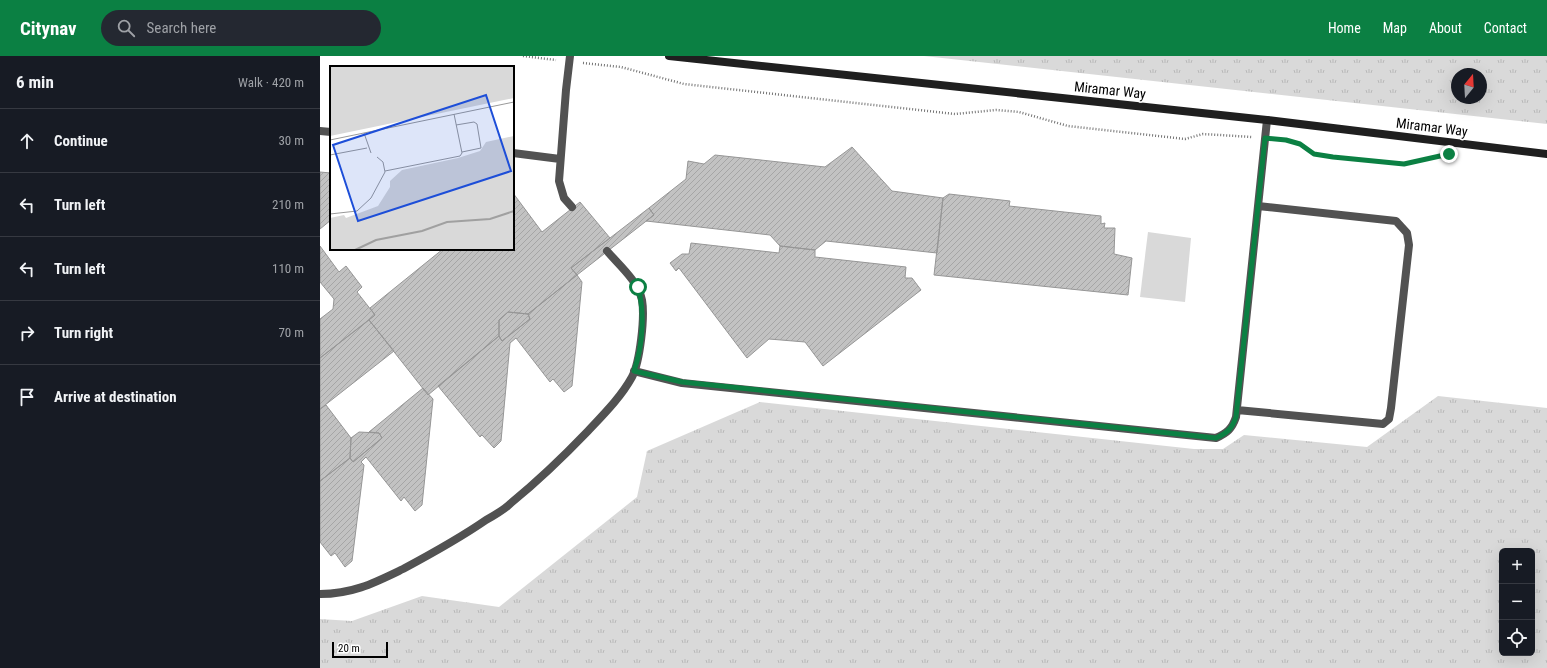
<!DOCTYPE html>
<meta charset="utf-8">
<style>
body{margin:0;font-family:"Roboto Condensed",sans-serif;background:#242831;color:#f1f3f6}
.controls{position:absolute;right:12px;bottom:12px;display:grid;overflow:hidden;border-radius:6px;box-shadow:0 4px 16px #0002}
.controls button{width:36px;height:36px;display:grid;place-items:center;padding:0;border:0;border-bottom:1px solid #363941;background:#171b24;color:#f1f3f6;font:20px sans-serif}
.compass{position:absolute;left:1131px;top:12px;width:36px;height:36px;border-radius:50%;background:#171b24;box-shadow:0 4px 16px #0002;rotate:18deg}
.scale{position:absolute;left:12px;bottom:10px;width:56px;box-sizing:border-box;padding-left:4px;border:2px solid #000;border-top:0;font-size:11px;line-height:14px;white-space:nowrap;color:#000;-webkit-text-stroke:3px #fff;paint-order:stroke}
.stop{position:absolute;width:12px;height:12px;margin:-9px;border:3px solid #0b8043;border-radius:50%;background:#fff}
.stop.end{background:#0b8043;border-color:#fff;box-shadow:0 1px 4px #0008}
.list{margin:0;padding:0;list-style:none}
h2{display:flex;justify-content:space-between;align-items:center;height:52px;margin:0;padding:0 16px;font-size:17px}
h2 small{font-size:13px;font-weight:400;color:#9ea1a6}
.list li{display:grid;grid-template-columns:26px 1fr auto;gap:12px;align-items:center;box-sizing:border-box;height:64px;padding:0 16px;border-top:1px solid #363941}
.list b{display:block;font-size:15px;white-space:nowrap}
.list em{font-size:13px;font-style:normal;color:#9ea1a6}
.icon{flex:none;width:22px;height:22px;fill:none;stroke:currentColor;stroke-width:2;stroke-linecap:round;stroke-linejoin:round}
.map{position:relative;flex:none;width:1227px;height:612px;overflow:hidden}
header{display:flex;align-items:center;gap:24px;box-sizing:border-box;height:56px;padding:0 20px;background:#0b8043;color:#fff}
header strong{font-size:19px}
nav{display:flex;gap:22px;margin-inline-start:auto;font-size:14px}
.search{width:280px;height:36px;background:#242831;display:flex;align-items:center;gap:10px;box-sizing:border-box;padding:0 14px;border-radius:22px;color:#9ea1a6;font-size:15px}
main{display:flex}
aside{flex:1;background:#171b24}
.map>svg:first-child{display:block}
.grass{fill:url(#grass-tufts);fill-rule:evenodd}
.garden{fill:#d9d9d9}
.building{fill:url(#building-hatch);stroke:#969696}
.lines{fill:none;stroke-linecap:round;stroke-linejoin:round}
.path{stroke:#747474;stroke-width:2.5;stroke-dasharray:1 2;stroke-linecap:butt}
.lane{stroke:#525252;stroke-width:8}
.secondary{stroke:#1f1f1f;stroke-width:8}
.route{stroke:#0b8043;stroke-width:5}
.labels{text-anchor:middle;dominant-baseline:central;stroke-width:3;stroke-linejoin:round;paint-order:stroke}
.street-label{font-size:14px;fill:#000;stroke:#fff}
.inset-river{fill:none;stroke:#a0a0a0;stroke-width:2}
.inset-road{fill:none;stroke:#999;stroke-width:1}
.view{fill:#1d4ed8;fill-opacity:0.15;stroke:#1d4ed8;stroke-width:2}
.inset-edge{fill:none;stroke:#000;stroke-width:2}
</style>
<header>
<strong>Citynav</strong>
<div class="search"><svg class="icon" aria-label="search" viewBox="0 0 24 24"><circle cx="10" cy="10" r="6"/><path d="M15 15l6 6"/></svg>Search here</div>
<nav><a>Home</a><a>Map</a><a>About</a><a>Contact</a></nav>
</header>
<main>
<aside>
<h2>6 min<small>Walk · 420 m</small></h2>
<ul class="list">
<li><svg class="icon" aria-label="ahead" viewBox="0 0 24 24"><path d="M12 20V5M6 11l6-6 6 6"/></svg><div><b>Continue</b></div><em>30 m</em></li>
<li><svg class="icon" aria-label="left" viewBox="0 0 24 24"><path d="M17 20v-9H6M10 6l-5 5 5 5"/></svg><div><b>Turn left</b></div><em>210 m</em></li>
<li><svg class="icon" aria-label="left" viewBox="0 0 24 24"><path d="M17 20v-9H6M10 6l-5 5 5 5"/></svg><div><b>Turn left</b></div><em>110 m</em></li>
<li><svg class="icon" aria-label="right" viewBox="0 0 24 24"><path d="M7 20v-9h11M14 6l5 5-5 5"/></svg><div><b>Turn right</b></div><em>70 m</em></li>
<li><svg class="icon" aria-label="arrive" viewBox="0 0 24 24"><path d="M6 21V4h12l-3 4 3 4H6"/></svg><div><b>Arrive at destination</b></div></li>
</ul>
</aside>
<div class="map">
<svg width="1227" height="612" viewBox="0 0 1227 612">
<defs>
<pattern id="grass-tufts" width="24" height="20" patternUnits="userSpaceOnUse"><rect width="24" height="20" fill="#d9d9d9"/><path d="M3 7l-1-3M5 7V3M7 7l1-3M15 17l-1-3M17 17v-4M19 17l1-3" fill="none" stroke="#b8b8b8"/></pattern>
<pattern id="building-hatch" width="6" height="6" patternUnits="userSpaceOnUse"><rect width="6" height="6" fill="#c2c2c2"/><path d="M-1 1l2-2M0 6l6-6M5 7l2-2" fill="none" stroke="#a5a5a5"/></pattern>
</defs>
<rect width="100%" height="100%" fill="#fff"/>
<path class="grass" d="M604,0h623v68zM1137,18h24v24h-24z
M1118,340l109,12v260h-1227v-49l32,2 70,-25 77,11 138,-110 10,-46 113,-49 434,47h29l21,-14 123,12zM1182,495h30v102h-30z"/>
<path class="garden" d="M828,176l43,6 -6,64 -45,-5z"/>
<path class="building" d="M532,91l40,44 51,7 -6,55 -111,-12 -11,9 -35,-4 -10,-11 -124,-14 8,-6 -5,-7 37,-29 2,-18 16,3 11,-9 110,12z
M0,116l11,1v47l-11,9z
M193,137l29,39 38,-30 30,36 -39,30 6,7 -49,39 -20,-2 -9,8v16l-71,59 -59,-75 6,-5 -5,-7 73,-59h70z
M629,138l61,7 -1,5 92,10v8l4,-1 -1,5h11l-1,26 18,4 -4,37 -194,-20 9,-77z
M329,152l5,7 -77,60 -6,-7z
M371,187l88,10 1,-7 35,4v7l91,10 -1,11h7l9,12 -98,76 -18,-24 -36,-3 -22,19 -68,-90 -3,3 -6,-8 12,-9h7z
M0,190l19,26 7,-6 16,21 -5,5 18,23 -55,43v-39l13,-10 1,-10 -14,-17z
M257,219l5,7 -10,104 -8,6 -11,-13 -3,3 -34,-44 -6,5 -9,98 -7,7 -12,-13 -2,2 -42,-51 61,-50 3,5 28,-22 -2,-5z
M188,256l20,2 2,5 -28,22 -3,-5v-16z
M49,264l25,31 -74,58v-51z
M103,332l10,11 -11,106 -7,6 -11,-14 -3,4 -35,-44 -5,5 3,3 -12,96 -7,6 -10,-14 -4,3 -11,-14v-61l30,-23 3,4 29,-24 -3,-5 -10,-1z
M6,349l25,33 -1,20 -30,23v-72z
M39,376l20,1 3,5 -29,24 -3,-4 1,-20z"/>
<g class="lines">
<path class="path" d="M203,0l33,4
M263,7l38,4 63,17 271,30 41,-4 23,2 49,14 117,13 18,-5 49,3
M957,83l9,1 14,4 14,10 19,3 71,7 39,-8"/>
<path class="lane" d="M250,0l-4,34 -7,91 5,17 8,9
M0,75l11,1
M193,97l47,6
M314,315l48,12 534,55c11,-5 16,-9 20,-21l31,-297
M917,354l146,14 6,-5 2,-11 18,-163 -2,-12 -11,-12 -138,-15
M0,538c33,0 54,-11 83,-25 28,-15 57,-31 83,-49 9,-5 18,-10 25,-17 27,-22 53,-47 77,-72 16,-17 33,-34 44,-54 8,-15 13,-60 10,-77 -4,-19 -22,-34 -35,-49"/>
<path class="secondary" d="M349,0l598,64 280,34"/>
</g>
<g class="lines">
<path class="route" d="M318,231c7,26 5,58 -4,84l48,11 534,56c11,-5 16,-9 20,-21l29,-279 21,2 14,4 14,10 19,3 71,7 45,-10"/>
</g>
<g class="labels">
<g class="street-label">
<text transform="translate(790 34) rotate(6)">Miramar Way</text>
<text transform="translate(1112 71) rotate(7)">Miramar Way</text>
</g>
</g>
<g transform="translate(10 10)">
<rect width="184" height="184" fill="#fff"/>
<path d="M0,0h184v32l-184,38zM184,70v114h-184v-32l14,-3 2,3 32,-12 12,-19v-6l12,-11 56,-12 22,-7 6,-9z" fill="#d9d9d9"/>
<path class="inset-river" d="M25,184l21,-10 46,-9 25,-9 43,-3 24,-8"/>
<path class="inset-road" d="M126,59l18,-3 3,2 4,24 -19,4M34,67l7,20M0,74l184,-38M0,89l37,-7M55,105l75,-15 2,-3 -8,-39M0,148l27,-3 14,-13 14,-26 -2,-10 -6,-5"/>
<path class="view" d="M156,29l25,76 -153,50 -25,-76z"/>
<rect width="184" height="184" class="inset-edge"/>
</g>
</svg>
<div class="controls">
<button>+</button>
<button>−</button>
<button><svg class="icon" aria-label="locate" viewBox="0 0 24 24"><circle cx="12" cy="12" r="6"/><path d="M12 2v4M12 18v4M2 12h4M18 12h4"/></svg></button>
</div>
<svg class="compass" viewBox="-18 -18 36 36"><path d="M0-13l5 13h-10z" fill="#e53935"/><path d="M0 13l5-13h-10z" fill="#9ea1a6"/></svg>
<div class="scale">20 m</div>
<div class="stop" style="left:318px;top:231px"></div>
<div class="stop end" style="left:1129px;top:98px"></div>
</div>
</main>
